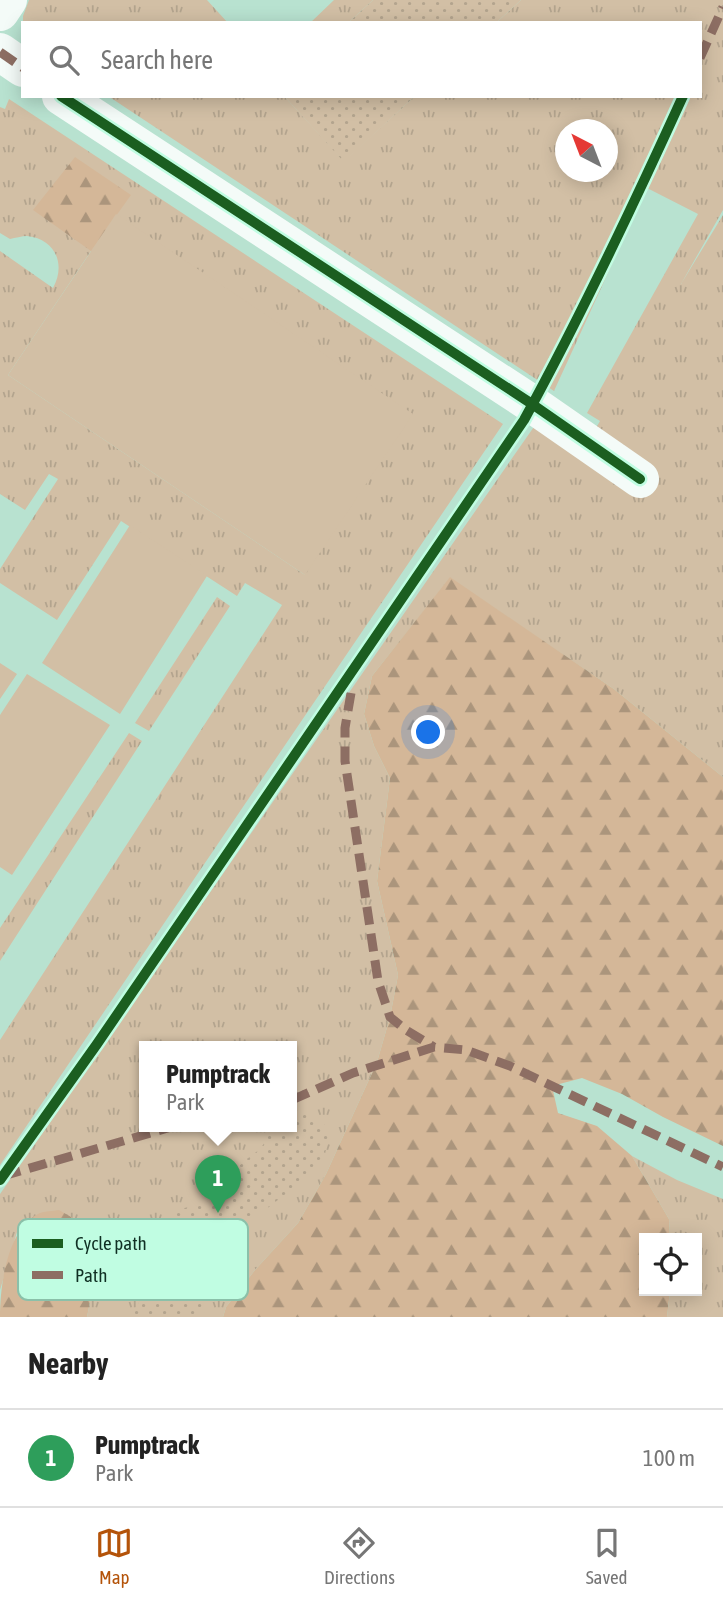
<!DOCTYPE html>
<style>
body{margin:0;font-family:"Asap Condensed",sans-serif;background:#f6f6f6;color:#222}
.controls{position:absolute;right:21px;bottom:21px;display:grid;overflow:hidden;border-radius:0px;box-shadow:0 4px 18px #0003}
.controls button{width:63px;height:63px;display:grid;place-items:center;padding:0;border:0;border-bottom:2px solid #e0e0e0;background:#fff;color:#222;font:35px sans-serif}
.compass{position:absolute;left:555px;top:119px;width:63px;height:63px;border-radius:50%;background:#fff;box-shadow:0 4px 18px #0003;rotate:318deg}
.you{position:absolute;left:429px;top:733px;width:24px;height:24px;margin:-18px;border:5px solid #fff;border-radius:50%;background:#1a73e8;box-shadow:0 0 0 10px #1a73e833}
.badge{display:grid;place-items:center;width:46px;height:46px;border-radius:50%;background:#b45309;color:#fff;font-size:23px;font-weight:700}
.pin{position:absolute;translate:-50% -58px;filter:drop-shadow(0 2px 4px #0008)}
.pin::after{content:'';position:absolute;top:37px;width:24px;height:21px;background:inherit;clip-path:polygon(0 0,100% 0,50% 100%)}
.popup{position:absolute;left:139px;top:1041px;width:158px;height:91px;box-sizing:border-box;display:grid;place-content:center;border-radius:0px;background:#fff;filter:drop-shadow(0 2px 5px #0005);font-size:23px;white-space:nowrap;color:#767676}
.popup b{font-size:26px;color:#222}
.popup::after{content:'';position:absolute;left:50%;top:100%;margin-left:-14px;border:14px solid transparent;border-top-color:#fff}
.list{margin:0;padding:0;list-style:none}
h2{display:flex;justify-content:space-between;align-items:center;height:91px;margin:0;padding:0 28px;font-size:30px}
h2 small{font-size:23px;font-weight:400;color:#767676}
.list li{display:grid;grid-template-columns:46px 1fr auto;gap:21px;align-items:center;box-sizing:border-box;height:98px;padding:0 28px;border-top:2px solid #e0e0e0}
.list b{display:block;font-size:26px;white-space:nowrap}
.list p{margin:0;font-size:23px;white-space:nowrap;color:#767676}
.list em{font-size:23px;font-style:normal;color:#767676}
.icon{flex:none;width:38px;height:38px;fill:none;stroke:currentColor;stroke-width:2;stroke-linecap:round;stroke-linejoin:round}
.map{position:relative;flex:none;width:723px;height:1317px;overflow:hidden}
.search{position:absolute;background:#fff;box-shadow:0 4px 18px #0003;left:21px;right:21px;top:21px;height:77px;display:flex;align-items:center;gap:18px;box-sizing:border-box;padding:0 24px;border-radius:0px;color:#767676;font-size:26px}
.sheet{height:189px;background:#fff}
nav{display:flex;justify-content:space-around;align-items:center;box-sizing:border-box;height:98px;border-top:2px solid #e0e0e0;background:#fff;font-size:19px;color:#767676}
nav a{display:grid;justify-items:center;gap:4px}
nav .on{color:#b45309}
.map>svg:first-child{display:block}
.grass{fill:url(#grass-tufts);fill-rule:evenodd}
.forest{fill:url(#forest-firs)}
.park{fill:url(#park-dots)}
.pitch{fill:#d2bfa5}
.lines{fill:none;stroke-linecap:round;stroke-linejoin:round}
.minor{stroke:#f4fbf8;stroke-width:38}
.quiet{stroke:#8d6e63;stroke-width:9;stroke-dasharray:18 9;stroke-linecap:butt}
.cycleway-casing{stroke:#c0fde2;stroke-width:15}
.cycleway{stroke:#1b5e20;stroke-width:10}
.key{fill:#c0fde2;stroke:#8bc0a9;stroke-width:2}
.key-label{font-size:19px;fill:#103024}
</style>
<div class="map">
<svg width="723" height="1317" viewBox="0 0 723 1317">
<defs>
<pattern id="grass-tufts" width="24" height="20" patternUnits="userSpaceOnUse" patternTransform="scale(1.75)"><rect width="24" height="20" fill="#d2bfa5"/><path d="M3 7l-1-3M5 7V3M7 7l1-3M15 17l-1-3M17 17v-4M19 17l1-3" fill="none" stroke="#b3a48e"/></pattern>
<pattern id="forest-firs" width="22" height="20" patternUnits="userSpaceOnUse" patternTransform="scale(1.75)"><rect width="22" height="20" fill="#d4b798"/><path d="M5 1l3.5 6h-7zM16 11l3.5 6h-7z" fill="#ab957c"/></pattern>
<pattern id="park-dots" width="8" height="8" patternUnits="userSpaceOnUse" patternTransform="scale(1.75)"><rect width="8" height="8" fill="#d2bfa5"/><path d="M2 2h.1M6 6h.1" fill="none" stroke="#b3a48e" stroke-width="1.8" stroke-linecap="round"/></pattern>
</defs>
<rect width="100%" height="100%" fill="#b8e2d0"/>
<path class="grass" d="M29,0h178l21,23h-205v6v-13z
M334,0h39l-25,23h-38z
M521,0h202v210l-42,74 42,-69v562l-109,-88 -164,-111 -78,98 -8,38 10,32 16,32 -13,103 21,94 -8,42 -13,45 -51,112 -28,49 -43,47 -29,37 -3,10h-136l10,-50 -80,-35 -17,58v-96l538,-773 45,30 17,-30 -13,-8 111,-199 -51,-26 -93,203 -446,-295h176l60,65 71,-65h285v-73h-204zM566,130h42v42h-42zM144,1047h148v80h-148z
M9,99l494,325 -503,741v-125l282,-435 -37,-22 -8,13 -116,-75 -64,99 -57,-37v-14l58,-90 -9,-5 -24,36 -25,-16v-243l53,37c13,-23 3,-49 -26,-52 -5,0 -12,2 -17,3l-10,-6v-126l5,2zM91,251l214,324 -297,-200z
M217,597l13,9 -81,125 -14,-8z
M129,733l13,8 -142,220v-33z
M632,1156l45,24 46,19v118h-56l3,-26h27v-53h-27l-1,-19z"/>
<path class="forest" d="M75,157l56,38 -40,56 -58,-41z
M450,577l164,112 109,88v369l-60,-29 -41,-23 -40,-16 -30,8 6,27 39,13 35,30 37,63 1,19h-26v53h26l-3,26h-444l3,-10 29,-37 43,-47 28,-49 51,-112 13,-45 8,-42 -21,-94 13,-103 -16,-32 -10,-32 8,-38z
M59,1210l26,15 12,42 -10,50h-87c0,-32 7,-87 38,-103 5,-3 15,-3 21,-4z"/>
<path class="park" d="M373,0h148l-25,23h-148z
M284,96h131l-71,66z
M292,1110l19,3 16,14 2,9 -4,18 -33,35 -36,28 -38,42 -9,23 -5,35h-74l31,-51 5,-26 11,-30 45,-12c5,-10 9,-24 16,-31 16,-17 26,-13 32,-40h22z"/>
<path class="pitch" d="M116,214l297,200 -108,161 -297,-200z
M130,525l77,51 -87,138 -78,-51z
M0,663l17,11 -17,25z
M27,674l83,51 -98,150 -12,-8v-152z"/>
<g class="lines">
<path class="minor" d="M0,12l8,-12
M0,52l23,16
M61,96l471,308 108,75"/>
<path class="quiet" d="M0,52l23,16
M700,58l23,-51
M351,693l-6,35v33l33,220 12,36 16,13 28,17
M292,1100l61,-27 81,-26 32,3 44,16 213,101
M218,1129l5,-2
M3,1176l168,-49"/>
<defs>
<path id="cycleway" d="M61,96l471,308 108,75
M0,1180l97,-136 427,-624c58,-106 109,-214 159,-324"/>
</defs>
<use href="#cycleway" class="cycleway-casing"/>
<use href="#cycleway" class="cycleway"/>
</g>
<rect x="18" y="1219" width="230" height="81" rx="10" class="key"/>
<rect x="32" y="1239" width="31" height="9" fill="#1b5e20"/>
<rect x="32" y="1271" width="31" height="8" fill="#8d6e63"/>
<g class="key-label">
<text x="75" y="1250">Cycle path</text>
<text x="75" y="1282">Path</text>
</g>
</svg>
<div class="controls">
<button><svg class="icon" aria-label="locate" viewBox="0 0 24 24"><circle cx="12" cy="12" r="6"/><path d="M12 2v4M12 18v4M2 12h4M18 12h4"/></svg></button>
</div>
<svg class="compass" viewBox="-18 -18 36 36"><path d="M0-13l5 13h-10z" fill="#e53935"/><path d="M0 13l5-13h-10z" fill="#767676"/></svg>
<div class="you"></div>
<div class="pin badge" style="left:218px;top:1213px;background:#2e9e5b">1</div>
<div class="popup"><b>Pumptrack</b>Park</div>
<div class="search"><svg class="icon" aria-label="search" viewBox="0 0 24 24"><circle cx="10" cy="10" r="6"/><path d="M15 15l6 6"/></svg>Search here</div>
</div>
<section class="sheet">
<h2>Nearby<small></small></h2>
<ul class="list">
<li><span class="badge" style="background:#2e9e5b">1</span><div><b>Pumptrack</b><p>Park</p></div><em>100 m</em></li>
</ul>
</section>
<nav>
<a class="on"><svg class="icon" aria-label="map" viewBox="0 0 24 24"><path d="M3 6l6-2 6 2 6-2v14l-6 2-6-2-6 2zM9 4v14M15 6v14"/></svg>Map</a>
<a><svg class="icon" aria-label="directions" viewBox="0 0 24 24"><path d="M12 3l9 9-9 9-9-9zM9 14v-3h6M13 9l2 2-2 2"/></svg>Directions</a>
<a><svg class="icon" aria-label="saved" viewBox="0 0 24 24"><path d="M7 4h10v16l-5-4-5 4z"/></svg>Saved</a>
</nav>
